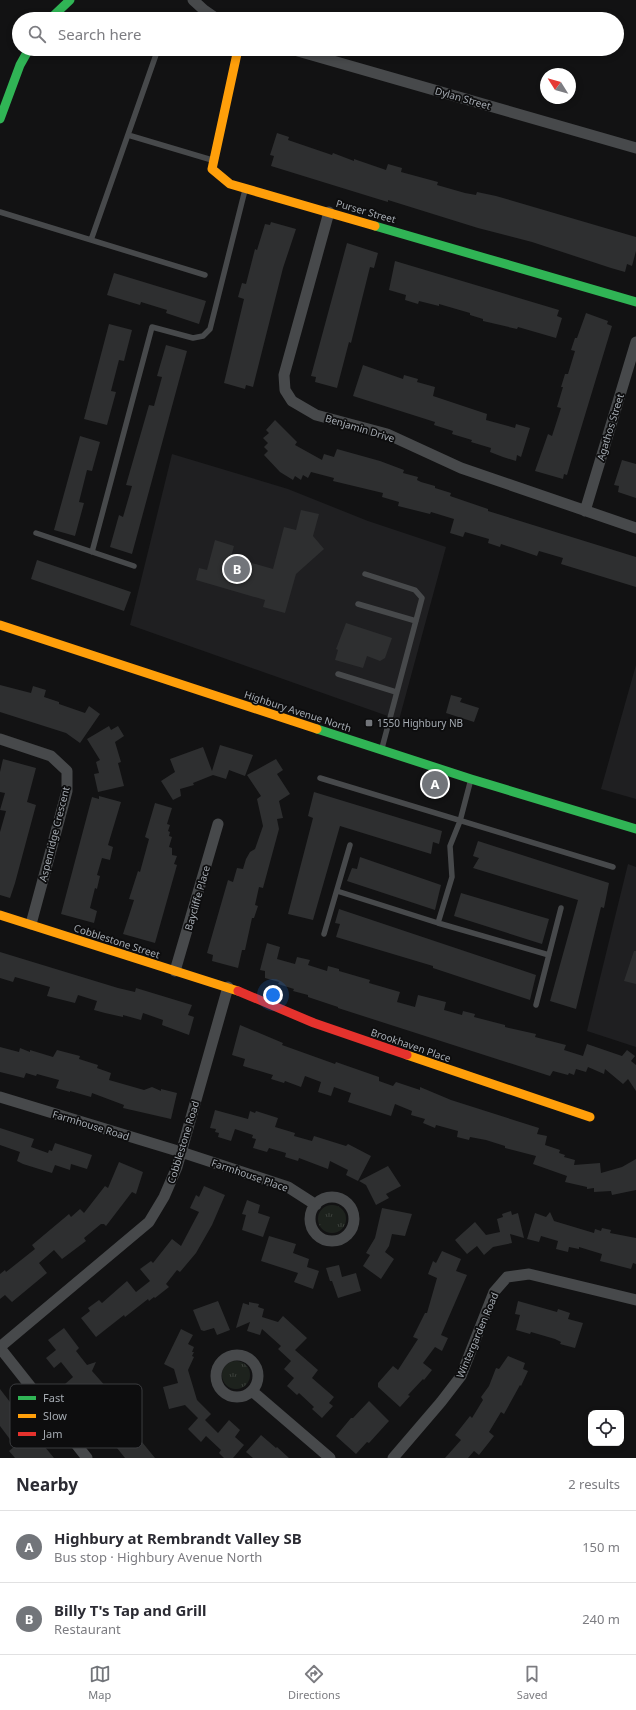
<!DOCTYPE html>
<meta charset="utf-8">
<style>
body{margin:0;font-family:"Noto Sans",sans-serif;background:#f2f2f3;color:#2b2b33}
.controls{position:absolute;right:12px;bottom:12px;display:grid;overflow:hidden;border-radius:8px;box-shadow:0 2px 6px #0003}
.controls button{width:36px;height:36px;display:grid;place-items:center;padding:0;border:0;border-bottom:1px solid #e1e1e2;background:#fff;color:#2b2b33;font:20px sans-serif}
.compass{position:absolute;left:540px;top:68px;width:36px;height:36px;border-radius:50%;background:#fff;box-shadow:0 2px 6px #0003;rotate:307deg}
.you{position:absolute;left:273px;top:995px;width:14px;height:14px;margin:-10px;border:3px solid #fff;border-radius:50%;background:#1a73e8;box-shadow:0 0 0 6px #1a73e833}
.badge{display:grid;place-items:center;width:26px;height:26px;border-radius:50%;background:#72757a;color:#fff;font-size:13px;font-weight:700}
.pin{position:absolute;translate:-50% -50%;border:2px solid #fff;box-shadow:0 1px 4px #0006}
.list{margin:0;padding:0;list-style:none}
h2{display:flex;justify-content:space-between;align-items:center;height:52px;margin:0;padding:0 16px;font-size:17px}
h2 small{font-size:13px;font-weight:400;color:#7c7c81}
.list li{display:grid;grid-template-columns:26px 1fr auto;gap:12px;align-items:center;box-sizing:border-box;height:72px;padding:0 16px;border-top:1px solid #e1e1e2}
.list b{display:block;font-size:15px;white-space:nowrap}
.list p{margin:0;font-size:13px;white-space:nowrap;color:#7c7c81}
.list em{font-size:13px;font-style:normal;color:#7c7c81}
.icon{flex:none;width:22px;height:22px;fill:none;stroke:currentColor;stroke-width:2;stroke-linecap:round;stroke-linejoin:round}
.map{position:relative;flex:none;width:636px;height:1458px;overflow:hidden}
.search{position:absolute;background:#fff;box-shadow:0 2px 6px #0003;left:12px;right:12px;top:12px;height:44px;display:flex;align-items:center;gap:10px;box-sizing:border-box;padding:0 14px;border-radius:22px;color:#7c7c81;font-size:15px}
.sheet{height:196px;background:#fff}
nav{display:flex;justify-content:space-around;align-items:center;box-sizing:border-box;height:56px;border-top:1px solid #e1e1e2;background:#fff;font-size:11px;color:#7c7c81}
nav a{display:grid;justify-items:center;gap:2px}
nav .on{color:#72757a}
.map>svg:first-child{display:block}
.built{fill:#1f1f21}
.grass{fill:url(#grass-tufts)}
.building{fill:#2e2f30}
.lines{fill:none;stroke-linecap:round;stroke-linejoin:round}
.lane{stroke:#47494b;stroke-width:5.5}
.street{stroke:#47494b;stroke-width:11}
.fast{stroke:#30b455;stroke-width:9}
.slow{stroke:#ff9f0a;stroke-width:9}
.jam{stroke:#e5322d;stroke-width:9}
.poi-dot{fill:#72757a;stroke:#0d0d0e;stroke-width:1.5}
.labels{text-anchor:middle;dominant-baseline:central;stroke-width:3.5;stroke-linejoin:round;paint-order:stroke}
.street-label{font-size:10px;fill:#a5abb2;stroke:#0d0d0e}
.poi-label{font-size:10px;fill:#a5abb2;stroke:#0d0d0e;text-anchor:start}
.key{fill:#0d0d0e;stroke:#3b3c3f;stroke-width:1}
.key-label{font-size:11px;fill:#a5abb2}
</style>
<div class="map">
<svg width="636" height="1458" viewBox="0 0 636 1458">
<defs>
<pattern id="grass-tufts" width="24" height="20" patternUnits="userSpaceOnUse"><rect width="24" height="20" fill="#1d221d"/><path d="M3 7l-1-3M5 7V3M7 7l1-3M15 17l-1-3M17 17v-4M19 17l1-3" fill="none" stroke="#3b3f3b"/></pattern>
</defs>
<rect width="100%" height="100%" fill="#121213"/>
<path class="built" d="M172,454l116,35 80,32 78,26 -47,173 -269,-95z
M636,665v134l-35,-10z
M628,864l8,3v180l-49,-16z"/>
<path class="grass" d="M318 1219a14 14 0 1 1 28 0a14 14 0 1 1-28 0Z
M222 1375a14 14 0 1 1 28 0a14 14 0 1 1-28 0Z"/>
<path class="building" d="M277,133l12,4 -1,3 44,15 1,-2 21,8v-2l32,11 2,-6 14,4 -1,4 37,10 -1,3 28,8 11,2 1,-3 19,4 140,41v14l-4,15 -5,-2 -2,8 -14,-4 -79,-26 -54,-14 -90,-28v2l-10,-3 -107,-33 3,-10 -4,-1z
M271,222l25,7 -13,39 -30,119 -7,-2 -1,4 -21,-6 20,-84 -6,-2 4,-14 4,1 9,-35 2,1 8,-26 5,1z
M347,243l31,10 -4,15 -4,-1 -19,76 -2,-1 -12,46 -22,-6 1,-5 -5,-1z
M395,261l164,49 -2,6 5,2 -6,20 -38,-11 -1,2 -34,-8v-2l-13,-4v-2l-31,-9v2l-20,-5 -1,3 -13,-4 1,-5 -17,-5z
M114,273l92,28 -7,23 -33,-11 1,-3 -26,-8 -1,3 -33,-10z
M586,313l22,8 -1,3 5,2 -40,132 -5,17 -3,-1 -1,5 -28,-8 13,-37 4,2 9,-28 -4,-1 6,-20h-2l4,-13h3l7,-23 -4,-1 4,-12h2z
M109,324l23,6 -8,31 -5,-1 -8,31 5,1 -9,33 -23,-6z
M166,345l21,6 -55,203 -22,-7 9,-32 4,2 9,-31 -6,-1 23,-80 5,1 8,-29 -5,-1z
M363,365l40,14 1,-4 14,4 -1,3 18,5 -2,9 54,18 -1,6 29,8 1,-4 14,4 -9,29 -4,-2 -1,6 -13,-4 -13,-5 1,-4 -20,-6 1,-2 -20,-6 1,-3 -19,-6 1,-3 -82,-26z
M275,420l22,22 -2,3 27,15 2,-6 10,3 3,-8 43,12 24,9 -1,3 15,4 -1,3 4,2 14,4v2l16,5 -1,3 38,13v2l148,46v30l-75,-23 2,-6 -24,-7 -2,5 -36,-12 -1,3 -12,-4 1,-4 -24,-7 -2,5 -13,-4 4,-14 -23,-7 -1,2 -32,-8 1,-4 -17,-5 1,-4 -50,-12 1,-3 -23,-6 -3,6 -5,-3 -2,5 -6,-4 -2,4 -13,-8 -16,-17 4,-4 -4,-4 4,-4 -5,-5 6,-5 -3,-3z
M80,436l20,6 -8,29 -5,-1 -8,32 5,1 -9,33 -21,-6z
M622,460l14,4v34l-18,-6 1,-6 -5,-1z
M301,510l18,4 -6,22 11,13 -28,25 -11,39 -22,-6 2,-7 -69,-20 3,-12 8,2 8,-30 19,6 -3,11 42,12 11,-42 12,3z
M37,560l94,32 -7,19 -93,-32z
M346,623l46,15 -7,20 -5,3 -13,-5 -4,12 -28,-8 3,-10 -2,-1z
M0,685l31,8 2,-7 13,4 -2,7 15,5v2l26,9 4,-7 11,8 -20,29 -14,-10 -66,-21z
M451,695l11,3 -2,4 19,6 -5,14 -28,-9z
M109,726l2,4 7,-4 6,10 -9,6 6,20 -3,1 6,23 -26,6 -4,-18 5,-1 -3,-11 4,-2 -13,-21z
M220,745l33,10 -8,21 -16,-6 -3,9 -13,-4 -20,8 1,2 -14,4 1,7 -8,4 -12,-19 14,-9 -5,-13 33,-12 9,24z
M3,759l33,9 -9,34 9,3 -21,78 -5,15 -10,-3v-63l6,-21 -6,-1 5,-17 -5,-1v-20z
M276,759l7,11 -6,4 13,20 -11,7 4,17 -6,1 2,10 -16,59 -4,-1 -4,18 3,1 -4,12h-2l-7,32h-3l-4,18 -26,-7 1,-6 -6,-2 21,-73 5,2 4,-14 6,1 3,-10 4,-7 5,-3 8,-23 -6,-27 4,-3 -14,-21z
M314,792l128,39 -3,13 -6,-2 -2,12 -91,-28 -27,94 -25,-6 25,-96 -5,-2z
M99,796l22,6 -13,43 5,2 -3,13 -8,-2 -5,17 3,1 -3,13 -2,-1 -5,20 7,3 -3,12 -33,-9 31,-117 7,2z
M155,803l17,5 -5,16 3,1 -2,6 2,1 -1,4 3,1 -3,10 3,1v7l5,1 -3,8 3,1 -22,78 -32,-9 11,-34 -5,-1 9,-28 2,1 9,-33 -4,-2z
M478,841l131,42 -5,25 -3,-1 -25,102 -26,-8 28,-101 -105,-32 6,-10 -6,-2z
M360,857l81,28 -6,25 -88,-29 5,-13 5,1z
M461,893l88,26 -7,25 -88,-28z
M339,909l197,66 -6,25 -97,-32v-2l-97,-29 4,-13 -5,-1z
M267,943l13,4 -3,12 18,5 2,-7 13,3 -2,5 19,6 1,-5 11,3v2l31,9 -1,3 31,9 -3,10 18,5 3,-12 28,7 -2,8 18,5 1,-4 12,3 -1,3 31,8v2l31,7 -1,3 31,8 -2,5 19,6 4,-12 35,12 5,-6 8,6 -4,5 5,4v26l-8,-12 -5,5 -18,-15 -1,5 -16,-7 -2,5 -10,-3 -2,6 -5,-2 -1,2 -15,-4 -3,5 -212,-68v-1l-30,-10v-2l-15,-4 1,-2 -16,-5 1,-2 -14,-4v-7l-5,-1z
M634,951h2v33l-12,-3z
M0,952l118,36 17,4 1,-4 56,17 -4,10 6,2 -5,18 -27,-10 1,-5 -20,-7 -2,7 -18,-5v2l-18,-4 -11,-3 3,-9 -19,-6 -3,8 -28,-7 3,-9 -35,-10 -2,5 -13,-4z
M240,1025l43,18 -1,2 53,19 1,-2 43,15v4l14,5 3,-4 24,8v-3l31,13 88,28 -2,6 10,2 -2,9 15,5 -1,3 6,2 -1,2 11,3 -1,5 26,-2 1,10 21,-6 14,-8v31l-24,5 -1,-4 -17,1v-4l-7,1v-2l-22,-5 2,-6 -34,-12 3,-8 -31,-8v-2l-19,-6 -16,-3 -1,3 -12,-3 1,-6 -22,-6 -1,3 -12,-5 2,-4 -14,-4 1,-4 -17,-7 -4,12 -43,-14 3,-9 -17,-6 -3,9 -13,-4 3,-10 -16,-6 -4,11 -16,-6 -1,2 -13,-4 2,-4 -30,-9 2,-7 -13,-4z
M0,1047l19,5 1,-4 10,4v-2l23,7 4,-7 23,6 -1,3 19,6 -1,3 14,5 -2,7 35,10 8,-3 9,4v-2l16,4 -6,26 -48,-11 1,-3 -32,-12 -1,4 -21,-6v1l-14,-4 3,-8 -22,-6 -1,2 -10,-3 -2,5 -24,-6z
M215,1110l33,9 2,-8 5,2 1,-2 22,7 -3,9 20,6 -1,3 18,5 2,-5 32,10 2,-2 23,12 -13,25 -12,-6 2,-5 -18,-9 -2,8 -29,-11 -1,3 -13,-4 1,-4 -17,-5 -2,4 -14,-4 3,-9 -4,-1 1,-3 -18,-6 -4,12 -13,-4 1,-4 -4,-1 1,-3 -6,-1z
M0,1128l34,11 -3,8 17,6 1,-3 3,1 3,-8 37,12 -5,14 -16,-5 -1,6 -15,-5 -3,8 -29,-9 -6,-3 3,-9 -20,-7z
M119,1162l24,10 -7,22 -4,-2 -26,34 -2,-2h-3l-17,14 2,3 -24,18 -8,-9 -15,13 8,10 -35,29 -7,-7 -5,4v-25l5,-4 1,2 29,-23 -3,-4 37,-31 2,3 9,-8 4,4 21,-27 3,2z
M388,1166l13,20 -15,8 3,4 -13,7 -10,-20 -7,-4z
M204,1186l21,9 -13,30 -16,28 -16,19 -3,-2 -11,14 3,3 -14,11 -1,-1 -5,4 -1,-2 -23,18 -1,-2 -28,22 -15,-19 9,-7 -2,-3 11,-8 3,3 25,-22 9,11 14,-11 -10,-12 11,-8 2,2 19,-24 9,7 18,-34 -9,-4 6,-13 3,2z
M247,1200l13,5 -2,8 12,4 -7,20 -21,-7 4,-15 -4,-1z
M382,1208l30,6 -7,22 -13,-2 -3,12 -4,6 9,7 -13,20 -18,-13 7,-11 -4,-2 9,-15z
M511,1211l1,4 6,-2 6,25 -14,-4 2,9 -19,4 -9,8 -7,-9 -10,8 -12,-14 20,-18 11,13 14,-3 -3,-13 6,-2 -1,-3z
M550,1212l4,9 40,12 1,-4 6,2 1,-3 9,2 -1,3 26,5v26l-3,-1 -2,6 -31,-8 2,-7 -23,-7v2l-10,-2 -1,5 -12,-3 2,-8 -17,-5 -2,6 -12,-3 8,-26 11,4z
M269,1236l27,8 -3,9 16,6 -2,8 12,4 -6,18 -19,-7 4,-9 -37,-12z
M442,1251l19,8 -5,12 11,4 -26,60 7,3 -6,13 -7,-4 -12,16 9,7 -8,10 -1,-1 -15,16 2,1 -10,11 -22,-20v-4l15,-17 5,4 20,-31 -5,-2 12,-24h2l10,-35 -9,-4 5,-13 3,2z
M339,1265l3,12 14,-4 5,18 -23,7 -6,-17h-2l-4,-13z
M218,1301l12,29 -13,5 -3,-7 -10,3 -3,-1 -8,-20z
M518,1301l39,11 1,-3 12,4 -2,6 15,4 -8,25 -15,-4 1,-2 -6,-3 -24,-7 -1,2 -14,-4 4,-15 -5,-1z
M249,1302l10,2 -1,3 6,2 -2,8 16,5 5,-6 24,22 -12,12 23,20 -6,8 22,19 -5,6 4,3 -11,12 -10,-9 2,-2 -15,-14 -2,2 -10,-9 7,-8 -10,-9 7,-8 -13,-12 3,-3 -19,-17 -2,6 -13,-4 3,-9 -14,6 7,-25 6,2z
M64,1328l15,20 -3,3 11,14 9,-3 -4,9 31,35 3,-2 6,8 -3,2 6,7 -6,5 26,32h-30l-20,-25 6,-5 -12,-14 -5,4 -8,-9 4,-4 -12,-14 -4,3 -9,-10 8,-7 -12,-15 -7,6 -8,-10 10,-8 -8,-10z
M181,1329l12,6 -5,9 6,3 -2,5h2l-2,4 2,1 -6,13 9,30 14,14 -6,6 13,13 11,-13 11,10 -5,7 9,8 -11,13h-9l-5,-5 2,-3 -15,-14 -5,6 -13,-13 10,-11 -13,-13 -16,4 -6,-22 15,-4 -4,-14 -10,-5z
M508,1356l17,7 -2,6 5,2 -7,15 -1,-1 -16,29 -3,-2 -12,20 5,4 -15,19 -5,-4 -6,7h-23l16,-18 -6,-5 15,-19 2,2 11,-18 -2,-3 8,-11 7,-18 3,1z
M0,1389l40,52 14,17h-39l-6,-7 6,-5 -15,-20z
M369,1401l20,20 -20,22 -2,-1 -11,12 -20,-18 15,-18h2z
M261,1435l15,13 1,-1 12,11h-36l-7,-6z"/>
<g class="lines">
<path class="lane" d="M128,135l84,25
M0,212l205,63
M91,240l67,-191
M36,533l98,33
M92,552l60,-225 41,11 10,-2 7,-7 35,-139
M365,574l50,16 7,8 -40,150
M358,604l58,17
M338,674l58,18
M320,778l293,89
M337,891l101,32 111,32
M438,923l14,-46 -2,-31 10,-25 11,-42
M324,934l26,-89
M536,1005l25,-97"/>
<path class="street" d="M193,0l11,10 13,9
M291,49l345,99
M329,212l-45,163 1,15 7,11 24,14 71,19 74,34 175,60
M585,511l51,-169
M0,739l51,17 16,15v20l-36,133
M175,971l43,-147
M0,1097l181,55 107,35 28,18
M310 1219a22 22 0 1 1 44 0a22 22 0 1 1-44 0Z
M0,1347l149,-125 15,-25 13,-30 51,-180
M0,1348l87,110
M216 1376a21 21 0 1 1 42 0a21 21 0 1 1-42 0Z
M252,1391l78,67
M393,1458l48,-56 20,-26 33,-84 13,-15 22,-3 107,26"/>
<path class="fast" d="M50,19l20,-19
M0,119l20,-54 9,-16
M375,226l261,76
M317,729l154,50 165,50"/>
<path class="slow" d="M238,49l-26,120 18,15 145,42
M0,625l317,104
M0,915l238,76
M407,1055l183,62"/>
<path class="jam" d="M238,991l76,32 93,32"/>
</g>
<rect class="poi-dot" x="365" y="719" width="8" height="8" rx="2"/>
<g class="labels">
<g class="street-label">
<text transform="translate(463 98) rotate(16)">Dylan Street</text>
<text transform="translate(366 211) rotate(16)">Purser Street</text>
<text transform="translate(610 427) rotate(-73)">Agathos Street</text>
<text transform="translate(360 428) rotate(17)">Benjamin Drive</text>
<text transform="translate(298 711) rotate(18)">Highbury Avenue North</text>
<text transform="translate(54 834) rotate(-76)">Aspenridge Crescent</text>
<text transform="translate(197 898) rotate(-74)">Baycliffe Place</text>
<text transform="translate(117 941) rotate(18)">Cobblestone Street</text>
<text transform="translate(411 1045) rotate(19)">Brookhaven Place</text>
<text transform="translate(91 1125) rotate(17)">Farmhouse Road</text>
<text transform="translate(183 1142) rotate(-73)">Cobblestone Road</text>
<text transform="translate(250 1175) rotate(19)">Farmhouse Place</text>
<text transform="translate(477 1335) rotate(-67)">Wintergarden Road</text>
</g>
<g class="poi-label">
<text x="377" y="723">1550 Highbury NB</text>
</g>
</g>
<rect x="10" y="1384" width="132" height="64" rx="6" class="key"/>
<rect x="18" y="1396" width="18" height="4" fill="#30b455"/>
<rect x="18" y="1414" width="18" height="4" fill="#ff9f0a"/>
<rect x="18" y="1432" width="18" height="4" fill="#e5322d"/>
<g class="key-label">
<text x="43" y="1402">Fast</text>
<text x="43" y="1420">Slow</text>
<text x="43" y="1438">Jam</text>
</g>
</svg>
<div class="controls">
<button><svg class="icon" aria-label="locate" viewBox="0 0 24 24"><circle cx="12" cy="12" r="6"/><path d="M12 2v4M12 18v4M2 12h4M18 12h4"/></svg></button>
</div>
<svg class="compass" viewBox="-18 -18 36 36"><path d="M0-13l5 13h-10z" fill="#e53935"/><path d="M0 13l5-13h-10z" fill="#7c7c81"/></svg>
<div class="you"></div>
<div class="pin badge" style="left:435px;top:784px">A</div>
<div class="pin badge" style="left:237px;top:569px">B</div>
<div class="search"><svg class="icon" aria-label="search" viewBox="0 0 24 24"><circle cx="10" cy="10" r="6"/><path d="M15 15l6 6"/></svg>Search here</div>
</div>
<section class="sheet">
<h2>Nearby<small>2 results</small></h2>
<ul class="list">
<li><span class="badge">A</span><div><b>Highbury at Rembrandt Valley SB</b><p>Bus stop · Highbury Avenue North</p></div><em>150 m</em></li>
<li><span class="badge">B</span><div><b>Billy T's Tap and Grill</b><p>Restaurant</p></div><em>240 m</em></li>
</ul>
</section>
<nav>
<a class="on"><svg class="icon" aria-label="map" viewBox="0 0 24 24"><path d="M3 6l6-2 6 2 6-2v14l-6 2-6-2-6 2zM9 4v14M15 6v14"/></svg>Map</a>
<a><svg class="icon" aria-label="directions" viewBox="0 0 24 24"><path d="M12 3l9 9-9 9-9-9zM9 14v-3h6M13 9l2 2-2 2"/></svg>Directions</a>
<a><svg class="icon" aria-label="saved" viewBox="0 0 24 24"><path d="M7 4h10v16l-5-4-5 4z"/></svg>Saved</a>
</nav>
